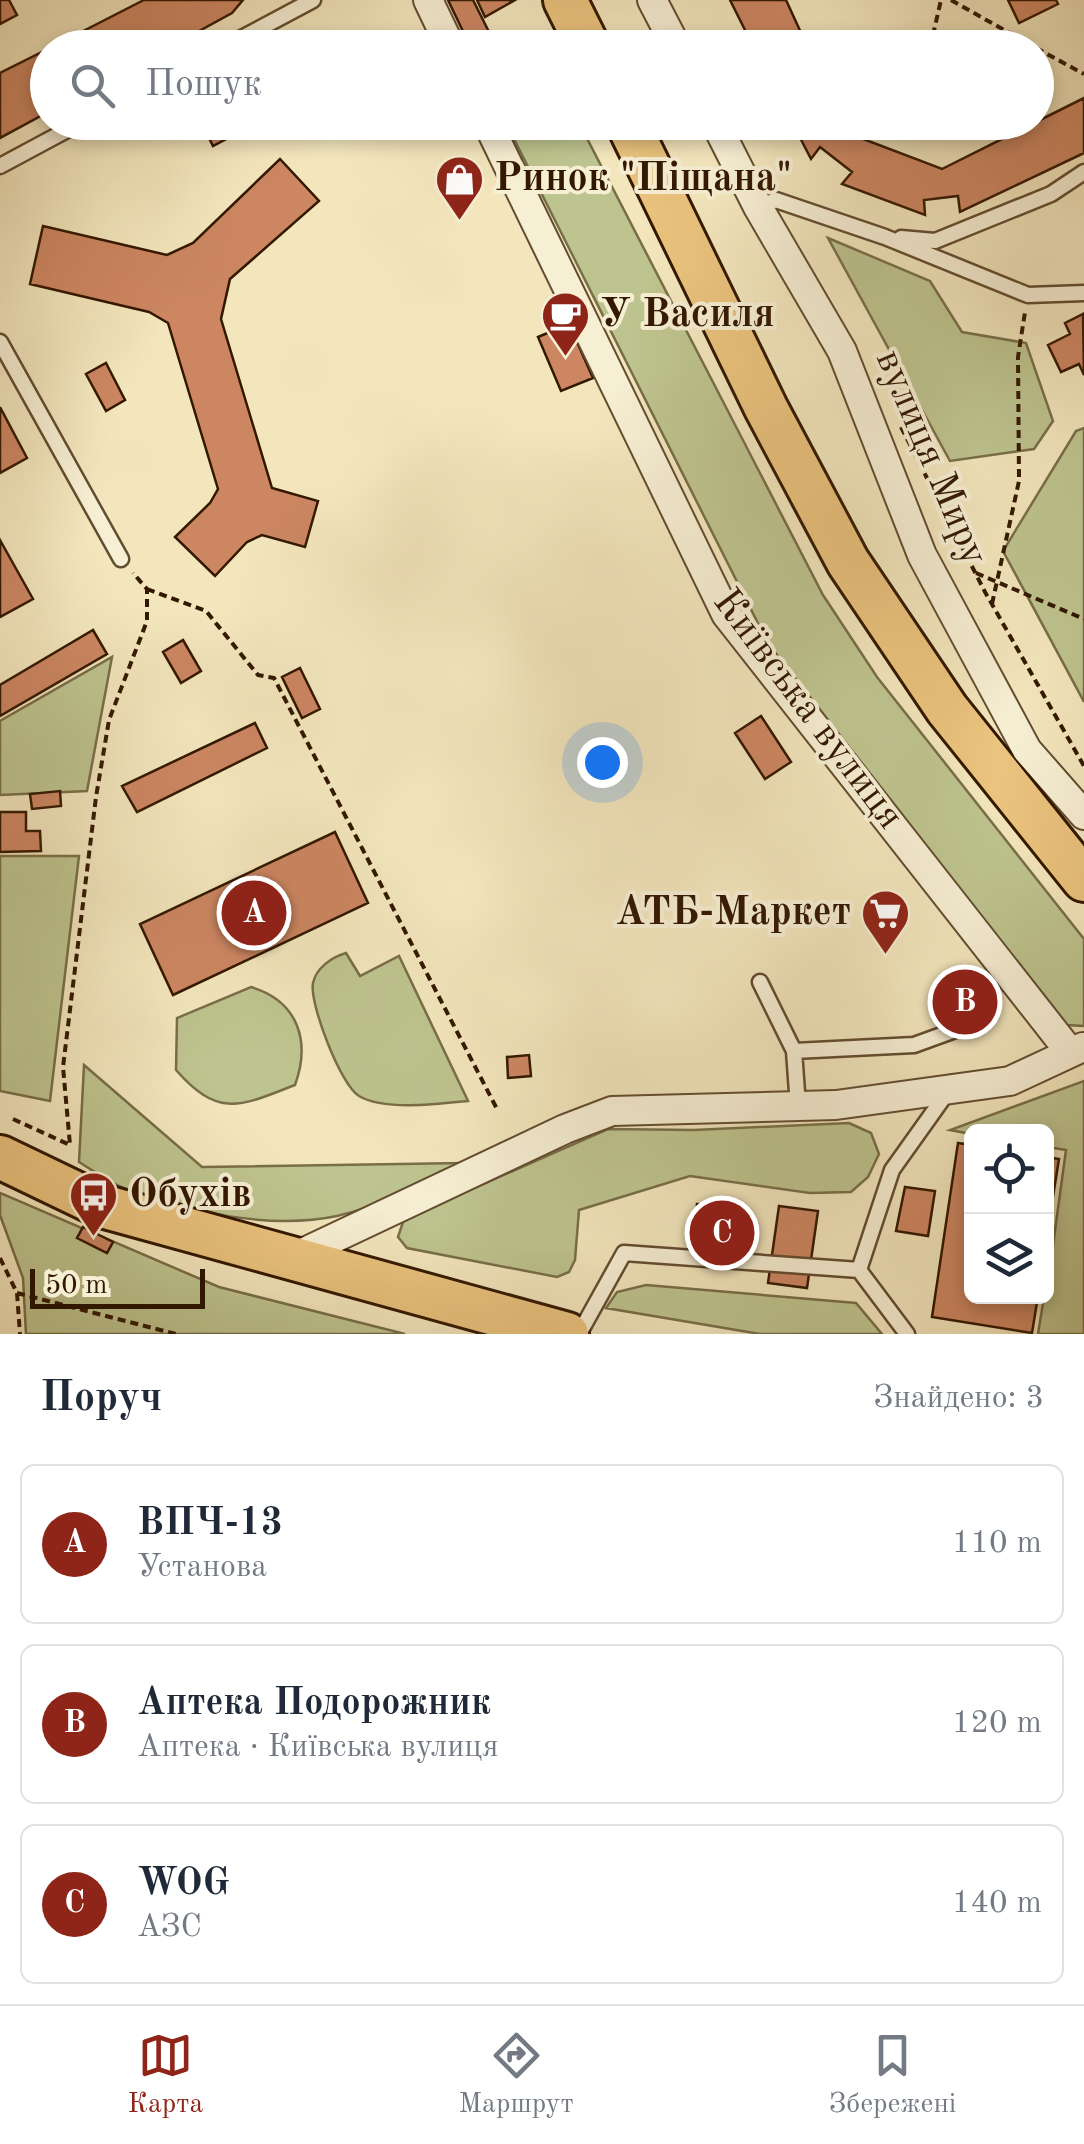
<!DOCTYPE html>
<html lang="uk">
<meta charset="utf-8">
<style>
body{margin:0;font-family:"Old Standard TT",serif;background:#f6f6f7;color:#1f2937}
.controls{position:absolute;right:30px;bottom:30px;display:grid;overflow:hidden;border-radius:15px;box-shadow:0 5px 15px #0003}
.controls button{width:90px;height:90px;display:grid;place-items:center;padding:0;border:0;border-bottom:2px solid #e0e1e3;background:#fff;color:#1f2937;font:50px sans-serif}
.scale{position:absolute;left:30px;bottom:25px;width:175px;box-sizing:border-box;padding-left:10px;border:5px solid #331800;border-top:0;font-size:28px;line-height:35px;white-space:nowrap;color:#331800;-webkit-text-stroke:8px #f7efd4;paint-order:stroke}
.you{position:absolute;left:602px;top:762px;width:35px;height:35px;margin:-25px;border:8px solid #fff;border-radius:50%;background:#1a73e8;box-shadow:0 0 0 15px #1a73e833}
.badge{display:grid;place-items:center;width:65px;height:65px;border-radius:50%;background:#8f2418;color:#fff;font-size:32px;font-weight:700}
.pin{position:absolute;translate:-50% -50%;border:5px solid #fff;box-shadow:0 2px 10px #0006}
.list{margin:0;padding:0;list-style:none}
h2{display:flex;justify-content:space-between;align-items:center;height:130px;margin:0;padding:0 40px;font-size:42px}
h2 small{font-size:32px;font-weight:400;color:#747a83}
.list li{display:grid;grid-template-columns:65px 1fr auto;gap:30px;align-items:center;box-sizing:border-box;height:160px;margin:0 20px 20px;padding:0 20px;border:2px solid #e0e1e3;border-radius:15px}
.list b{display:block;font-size:38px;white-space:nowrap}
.list p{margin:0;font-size:32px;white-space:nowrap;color:#747a83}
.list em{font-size:32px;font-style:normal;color:#747a83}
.icon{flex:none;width:55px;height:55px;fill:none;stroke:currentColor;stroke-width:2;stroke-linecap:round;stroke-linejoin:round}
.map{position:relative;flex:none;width:1084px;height:1334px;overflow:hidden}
.search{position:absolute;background:#fff;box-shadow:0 5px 15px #0003;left:30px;right:30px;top:30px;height:110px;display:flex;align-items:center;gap:25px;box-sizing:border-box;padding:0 35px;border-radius:55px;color:#747a83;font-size:38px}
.sheet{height:670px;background:#fff}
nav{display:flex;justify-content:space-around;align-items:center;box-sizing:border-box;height:140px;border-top:2px solid #e0e1e3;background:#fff;font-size:28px;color:#747a83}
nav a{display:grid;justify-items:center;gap:5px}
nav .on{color:#8f2418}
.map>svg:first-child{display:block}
.green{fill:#bec48f;stroke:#786e48;stroke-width:2.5}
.building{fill:#cc8662;stroke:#331800;stroke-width:2.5}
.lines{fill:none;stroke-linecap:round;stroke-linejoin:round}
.service-casing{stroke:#634c2f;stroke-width:19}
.minor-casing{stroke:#634c2f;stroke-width:32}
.primary-casing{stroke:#331800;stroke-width:48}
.path{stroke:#331800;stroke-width:4;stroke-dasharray:8 5;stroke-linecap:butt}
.service{stroke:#f7efd4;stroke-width:14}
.minor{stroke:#f7efd4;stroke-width:28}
.primary{stroke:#eac37e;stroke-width:42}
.labels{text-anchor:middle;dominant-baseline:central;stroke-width:8;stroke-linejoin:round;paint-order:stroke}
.poi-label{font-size:40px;font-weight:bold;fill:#331800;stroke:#f7efd4;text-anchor:start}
.street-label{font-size:40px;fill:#331800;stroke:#f7efd4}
</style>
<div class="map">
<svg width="1084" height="1334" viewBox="0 0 1084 1334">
<rect width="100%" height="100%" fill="#f3e6bd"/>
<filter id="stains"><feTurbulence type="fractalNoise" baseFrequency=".002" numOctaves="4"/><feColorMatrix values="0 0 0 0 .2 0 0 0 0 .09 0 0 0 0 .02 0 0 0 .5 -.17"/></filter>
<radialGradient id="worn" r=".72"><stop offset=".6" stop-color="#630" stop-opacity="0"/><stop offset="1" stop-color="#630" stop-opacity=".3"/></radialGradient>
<path class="green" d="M535,123h44l244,472 54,82 207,262v87l-18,-1 -288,-362 -265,-526z
M828,238l102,43 32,51 64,11 27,78 -19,28 -84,12z
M1084,428v274l-81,-151 73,-120z
M112,657l-25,134 -87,4v-74z
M0,856h79l-29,245 -50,-10z
M346,953l14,23 39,-20 69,145c-29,3 -84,10 -109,-5 -18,-10 -50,-93 -46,-113 3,-15 19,-26 33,-30z
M251,987c47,14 60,54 44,98 -54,21 -76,34 -119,-15l1,-52z
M84,1065l118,102 262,-4c-41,21 -82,43 -127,53 -67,14 -149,-4 -211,-27 -17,-6 -32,-18 -47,-27z
M1084,1081v253h-46l6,-37 2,-1 20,-146 -19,-3 -1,-15 -75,2 -21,-4z
M849,1123l22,10 8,21 -11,23 -17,15 -41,1 -120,-17 -111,34 -4,50 -6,12 -12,5 -150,-29 -9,-11 6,-18 204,-90 86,1z
M0,1193l219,94 186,47h-379l-3,-56 -23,-63z
M646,1285l210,18 26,31h-122l-154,-26 11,-16z"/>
<path class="building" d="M0,0h9l8,15 -17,9z
M144,0h99l-11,13 -64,35h-118z
M448,0h25l24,48h-26z
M477,0h38l-30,17z
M730,0h56l22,48h-54z
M1008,0h48l2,4 -39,19z
M48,49v63l-48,26v-65z
M1084,98v55l-124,59 -2,-16 -34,4 1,15 -83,-31 10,-12 -32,-25 -9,12 -19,-37h52l6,12 92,35z
M201,122h57l-45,24z
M509,122h26l1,2 -21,10z
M280,159l39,42 -89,78 -9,40 51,169 46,13 -13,46 -43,-12 -15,7 -32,34 -40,-39 35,-34 8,-14 -50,-166 -19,-11 -119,-28 13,-58 124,29 26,-12z
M1083,314l1,61 -5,-11 -18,8 -13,-27 22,-11 -5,-11z
M569,324l24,54 -32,13 -23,-54z
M106,363l19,37 -19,11 -20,-37z
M0,407l27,51 -27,15z
M0,540l33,59 -33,18z
M93,630l14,24 -107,62v-31z
M183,640l18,31 -20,12 -18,-31z
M300,668l20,41 -18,9 -20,-41z
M761,716l30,46 -26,17 -30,-46z
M255,723l12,25 -130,64 -15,-26z
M60,791l1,15 -29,3 -2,-15z
M0,812h26v19h14l1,20 -41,1z
M335,832l33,71 -195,92 -33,-71z
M529,1055l2,21 -23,2 -1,-21z
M958,1143l14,2v151h66l-6,37 -100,-16z
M1046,1157l13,2 -13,81z
M905,1187l30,4 -7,45 -32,-5z
M697,1204l39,4 -4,45 -39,-4z
M779,1206l39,5 -11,77 -39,-5z
M83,1227l30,15 -6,11 -30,-15z"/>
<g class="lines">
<defs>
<path id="service" d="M223,48l90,-48
M0,166l82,-44
M758,207l18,-7 109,37 143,58 56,-2
M901,238l34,3 116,-47 33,-22
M0,342l121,217
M760,982l34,69 120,-6 55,-20
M794,1051l4,55
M859,1270l33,-100 57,-80
M579,1334l45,-81 235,17 48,64"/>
<path id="minor" d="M428,0l23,48
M652,0l25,48
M487,122l239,492 344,438
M715,122l43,85 84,144 80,204 105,195 57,65
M290,1259l275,-130 47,-18 224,-6 174,-24 73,-34"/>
<path id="primary" d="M565,0l24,48
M627,122l139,286 82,154 99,147 137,171
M0,1157l102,49 465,128"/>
</defs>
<use href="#service" class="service-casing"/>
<use href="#minor" class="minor-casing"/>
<use href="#primary" class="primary-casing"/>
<path class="path" d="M951,0l85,48
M930,48l11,-48
M1036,48l48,26
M910,131l2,-9
M901,427l84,165 99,174
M976,573l108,46
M147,589l59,22 52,64 16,3 223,431
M992,604l27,-123 -1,-124 7,-45
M13,1119l57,26 -7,-78 33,-270 13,-77 38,-99v-32l-14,-16
M0,1258l17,35 3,41
M17,1293l159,41"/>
<use href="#service" class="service"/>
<use href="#minor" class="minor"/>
<use href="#primary" class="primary"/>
</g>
<defs>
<symbol id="shop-pin" viewBox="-11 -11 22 30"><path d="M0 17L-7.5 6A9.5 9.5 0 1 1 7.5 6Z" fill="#8f2418" stroke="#f7efd4"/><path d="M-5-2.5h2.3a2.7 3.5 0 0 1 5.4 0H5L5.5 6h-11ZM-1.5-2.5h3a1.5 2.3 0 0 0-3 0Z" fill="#fff"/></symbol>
<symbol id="cafe-pin" viewBox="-11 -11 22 30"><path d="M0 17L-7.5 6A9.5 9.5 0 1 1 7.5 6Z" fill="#8f2418" stroke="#f7efd4"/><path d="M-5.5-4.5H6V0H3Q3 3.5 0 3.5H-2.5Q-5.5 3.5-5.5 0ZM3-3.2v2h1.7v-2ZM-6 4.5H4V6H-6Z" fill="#fff"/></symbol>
<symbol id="supermarket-pin" viewBox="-11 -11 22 30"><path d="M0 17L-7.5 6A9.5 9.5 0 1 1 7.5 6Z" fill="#8f2418" stroke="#f7efd4"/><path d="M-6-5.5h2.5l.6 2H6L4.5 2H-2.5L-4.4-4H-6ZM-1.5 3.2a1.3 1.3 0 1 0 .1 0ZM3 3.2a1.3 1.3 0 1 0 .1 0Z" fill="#fff"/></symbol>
<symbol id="bus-pin" viewBox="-11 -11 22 30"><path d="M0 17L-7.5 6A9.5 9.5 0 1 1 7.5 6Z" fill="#8f2418" stroke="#f7efd4"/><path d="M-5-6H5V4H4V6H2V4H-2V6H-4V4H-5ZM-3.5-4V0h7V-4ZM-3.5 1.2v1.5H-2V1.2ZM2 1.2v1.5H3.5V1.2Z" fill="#fff"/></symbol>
</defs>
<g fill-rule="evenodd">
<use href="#shop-pin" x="432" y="152" width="55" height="75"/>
<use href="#cafe-pin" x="538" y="288" width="55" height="75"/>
<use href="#supermarket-pin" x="858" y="886" width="55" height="75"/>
<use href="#bus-pin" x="66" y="1168" width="55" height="75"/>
</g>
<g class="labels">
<g class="poi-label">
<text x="494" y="180">Ринок "Піщана"</text>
<text x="600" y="316">У Василя</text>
<text x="851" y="914" text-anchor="end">АТБ-Маркет</text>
<text x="129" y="1196">Обухів</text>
</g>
<g class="street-label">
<text transform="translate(930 458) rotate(67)">вулиця Миру</text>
<text transform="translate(807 710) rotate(53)">Київська вулиця</text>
</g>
</g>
<rect width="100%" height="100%" filter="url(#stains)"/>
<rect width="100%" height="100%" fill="url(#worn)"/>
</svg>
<div class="controls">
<button><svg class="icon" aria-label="locate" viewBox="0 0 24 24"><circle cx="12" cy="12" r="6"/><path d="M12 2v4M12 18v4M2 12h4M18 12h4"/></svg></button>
<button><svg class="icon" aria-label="layers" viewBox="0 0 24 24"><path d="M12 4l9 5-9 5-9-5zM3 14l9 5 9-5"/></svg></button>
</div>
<div class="scale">50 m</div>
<div class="you"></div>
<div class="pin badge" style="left:254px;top:913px">A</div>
<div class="pin badge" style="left:965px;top:1002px">B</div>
<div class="pin badge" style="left:722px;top:1233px">C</div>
<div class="search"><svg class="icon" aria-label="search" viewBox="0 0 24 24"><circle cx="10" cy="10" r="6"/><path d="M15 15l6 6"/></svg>Пошук</div>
</div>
<section class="sheet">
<h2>Поруч<small>Знайдено: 3</small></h2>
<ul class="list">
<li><span class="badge">A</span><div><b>ВПЧ-13</b><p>Установа</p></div><em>110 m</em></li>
<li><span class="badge">B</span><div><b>Аптека Подорожник</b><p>Аптека · Київська вулиця</p></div><em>120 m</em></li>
<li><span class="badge">C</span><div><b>WOG</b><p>АЗС</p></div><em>140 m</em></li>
</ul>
</section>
<nav>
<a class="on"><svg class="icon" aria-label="map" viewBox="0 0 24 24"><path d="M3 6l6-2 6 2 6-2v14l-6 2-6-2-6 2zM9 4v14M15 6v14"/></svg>Карта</a>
<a><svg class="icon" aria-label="directions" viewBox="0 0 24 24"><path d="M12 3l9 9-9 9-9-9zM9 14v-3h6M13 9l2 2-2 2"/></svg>Маршрут</a>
<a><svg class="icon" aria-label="saved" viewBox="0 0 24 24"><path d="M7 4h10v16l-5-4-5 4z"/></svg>Збережені</a>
</nav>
